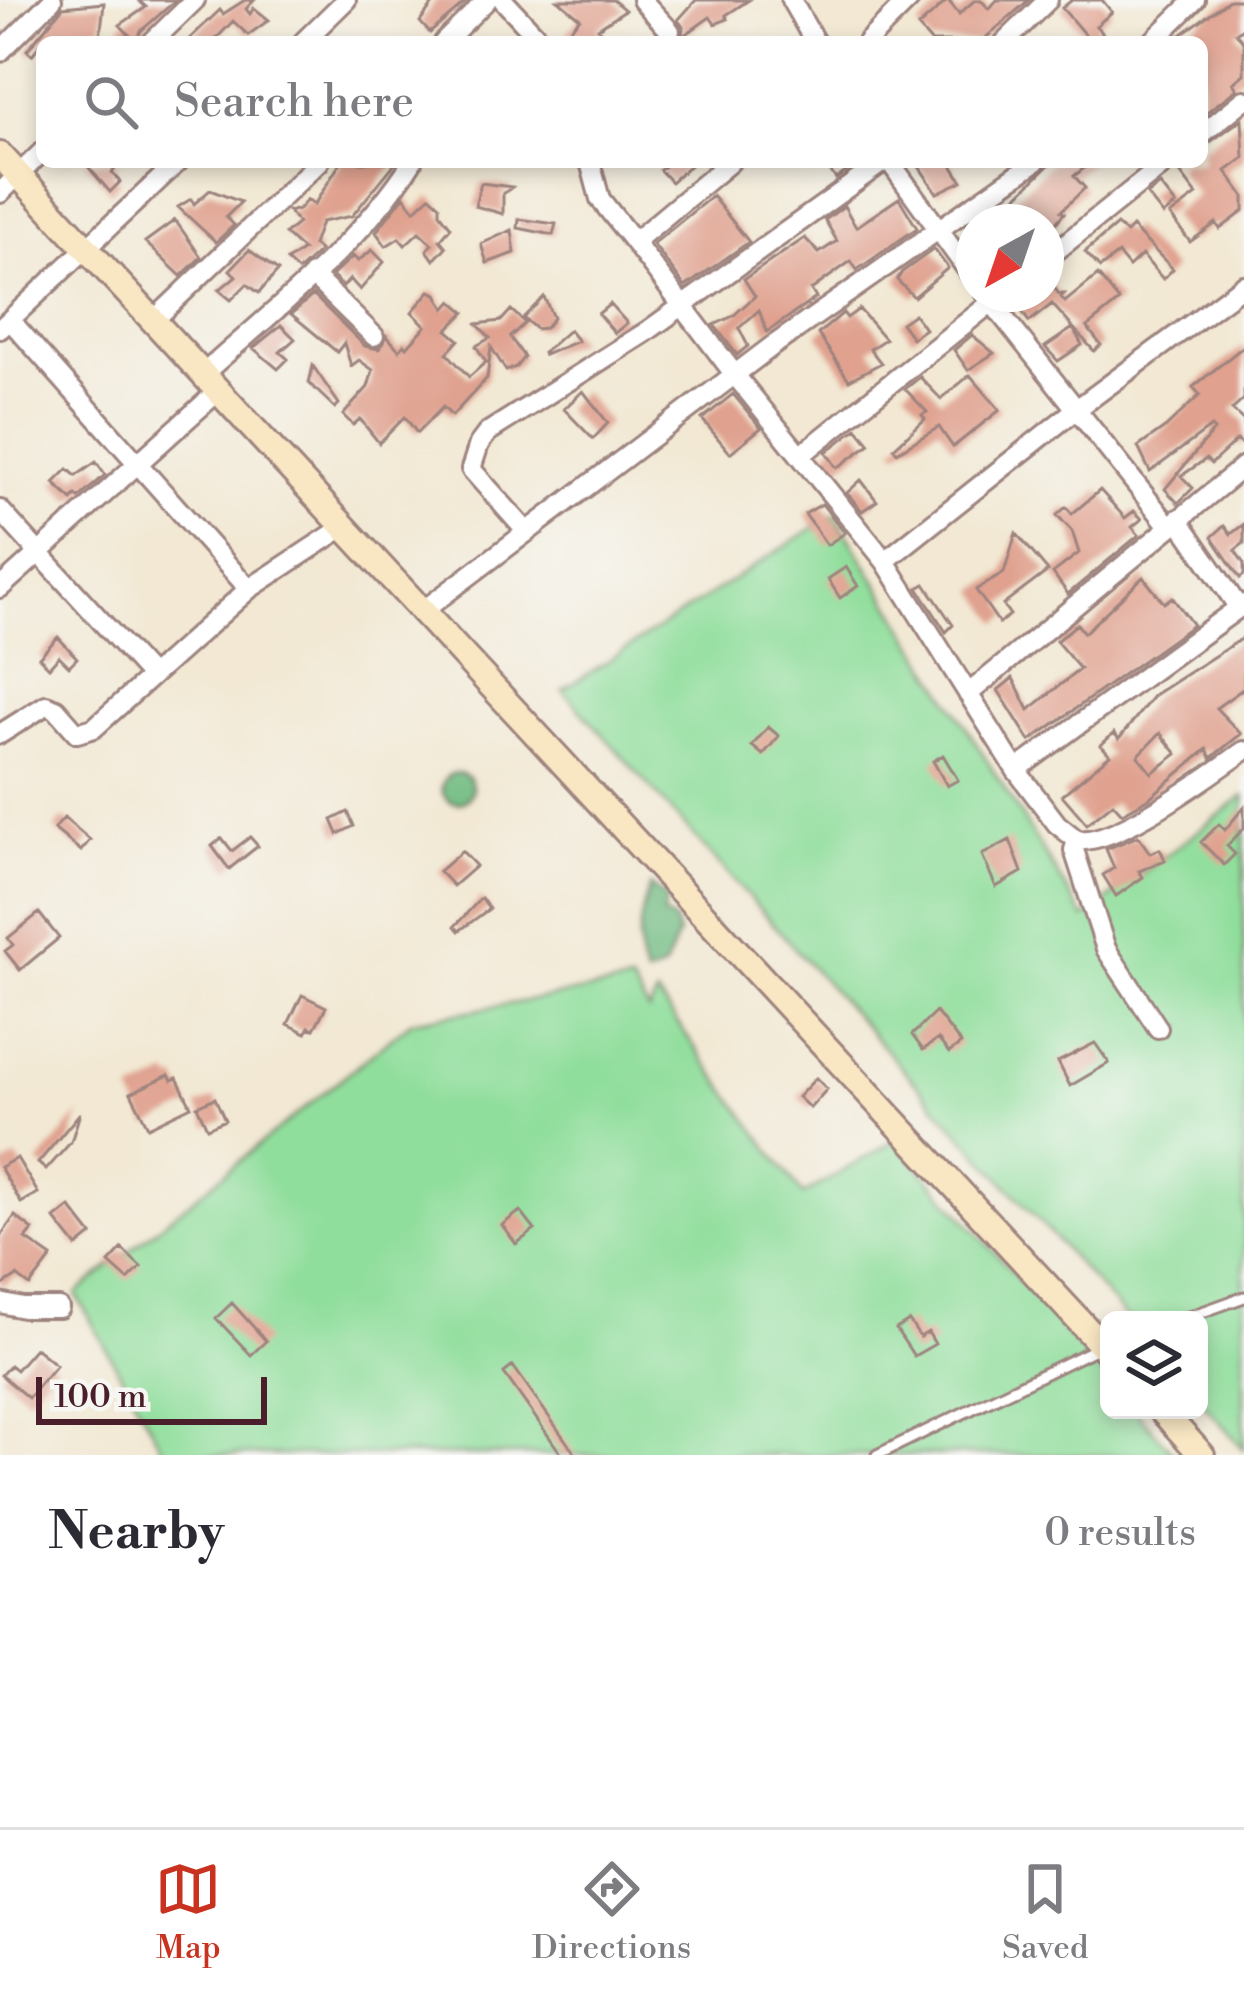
<!DOCTYPE html>
<style>
body{margin:0;font-family:"Libre Bodoni",serif;background:#f2f2f3;color:#2b2b33}
.controls{position:absolute;right:36px;bottom:36px;display:grid;overflow:hidden;border-radius:18px;box-shadow:0 6px 18px #0003}
.controls button{width:108px;height:108px;display:grid;place-items:center;padding:0;border:0;border-bottom:3px solid #e1e1e2;background:#fff;color:#2b2b33;font:60px sans-serif}
.compass{position:absolute;left:956px;top:204px;width:108px;height:108px;border-radius:50%;background:#fff;box-shadow:0 6px 18px #0003;rotate:220deg}
.scale{position:absolute;left:36px;bottom:30px;width:231px;box-sizing:border-box;padding-left:12px;border:6px solid #4a1f2b;border-top:0;font-size:33px;line-height:42px;white-space:nowrap;color:#4a1f2b;-webkit-text-stroke:9px #f6f6f2;paint-order:stroke}
.list{margin:0;padding:0;list-style:none}
h2{display:flex;justify-content:space-between;align-items:center;height:156px;margin:0;padding:0 48px;font-size:51px}
h2 small{font-size:39px;font-weight:400;color:#7c7c81}
.icon{flex:none;width:66px;height:66px;fill:none;stroke:currentColor;stroke-width:2;stroke-linecap:round;stroke-linejoin:round}
.map{position:relative;flex:none;width:1244px;height:1455px;overflow:hidden}
.search{position:absolute;background:#fff;box-shadow:0 6px 18px #0003;left:36px;right:36px;top:36px;height:132px;display:flex;align-items:center;gap:30px;box-sizing:border-box;padding:0 42px;border-radius:18px;color:#7c7c81;font-size:45px}
.sheet{height:372px;background:#fff}
nav{display:flex;justify-content:space-around;align-items:center;box-sizing:border-box;height:168px;border-top:3px solid #e1e1e2;background:#fff;font-size:33px;color:#7c7c81}
nav a{display:grid;justify-items:center;gap:6px}
nav .on{color:#c8321e}
.map>svg:first-child{display:block}
.green{fill:#90de9c;stroke:#6d7e64;stroke-width:3}
.forest{fill:#74bd84;stroke:#5f6e58;stroke-width:3}
.building{fill:#e0a18f;fill-rule:evenodd}
.lines{fill:none;stroke-linecap:round;stroke-linejoin:round}
.lane-casing{stroke:#9e847f;stroke-width:15}
.street-casing{stroke:#9e847f;stroke-width:24}
.secondary-casing{stroke:#9e847f;stroke-width:30}
.lane{stroke:#fff;stroke-width:9}
.street{stroke:#fff;stroke-width:18}
.secondary{stroke:#f9e7c3;stroke-width:24}
</style>
<div class="map">
<svg width="1244" height="1455" viewBox="0 0 1244 1455">
<rect width="100%" height="100%" fill="#f6f6f2"/>
<filter id="ink" filterUnits="userSpaceOnUse"><feTurbulence type="fractalNoise" baseFrequency=".00833" numOctaves="2"/><feDisplacementMap in="SourceGraphic" scale="24" xChannelSelector="R" yChannelSelector="G"/><feConvolveMatrix kernelMatrix="1 2 1 2 8 2 1 2 1" color-interpolation-filters="sRGB"/></filter>
<filter id="wash" filterUnits="userSpaceOnUse"><feTurbulence type="fractalNoise" baseFrequency=".004" numOctaves="4" result="noise"/><feDisplacementMap in="SourceGraphic" scale="48" xChannelSelector="R" yChannelSelector="G"/><feGaussianBlur stdDeviation="2.7" result="paint"/><feColorMatrix in="noise" values="0 0 0 0 0 0 0 0 0 0 0 0 0 0 0 0 0 1.4 0 .05"/><feComposite in="paint" operator="in"/></filter>
<g filter="url(#wash)">
<rect width="100%" height="100%" fill="#f2e8d3"/>
<path class="green" d="M835,514l249,404 160,-122v653l-45,-50v-79h-71l-565,-630z
M631,983l18,28 8,-16 146,200 92,-55 214,241v29h26l40,45h-1009l-90,-161 336,-273z"/>
<path class="forest" d="M442 788a15 15 0 1 1 30 0a15 15 0 1 1-30 0Z
M650,886l17,12 -4,17 11,6 4,14 -14,33 -18,8c-13,-26 -6,-63 4,-90z"/>
<g id="blocks">
<path class="building" d="M138,0h38l-35,31 -5,11 -16,-17 26,-18z
M245,0h9l-8,9 4,5 4,-6 15,12 -21,15 -15,-14 -20,21h-27l34,-32 3,4z
M436,0h32l-38,33 -10,-11z
M558,0h55l12,10 -27,18 7,11 -23,2 -4,-8 -13,2 15,-17z
M696,0h53l-23,15 2,4 -13,5 -5,-7 -28,20 1,-10 -5,-7z
M948,0l11,14 16,-14h6l8,9 8,-9h32l-48,42h-50l-13,-15z
M1072,0h30l10,12 -16,14 15,16h-20l-29,-34z
M1229,0h15v27l-8,6 8,9v32l-11,9 4,6 -35,27v-74h-31z
M104,3l-4,36 -30,3 -11,-10 -17,10 -10,13 -5,-5 36,-43z
M1242,119l2,39 -18,13 18,25v15l-24,18 -4,-6 -26,19 -20,-27 27,-20 -19,-25 2,-8h22v-14z
M84,162h36l-8,11 8,9 -10,10z
M341,162h55l-44,54 -31,6 -8,23 7,6 -22,20 -11,-10 16,-11 -18,-16 13,-11 -10,-12 10,-1 9,-10 7,5z
M669,162h25l-23,20 -11,-12z
M823,162h37l-24,17z
M916,162h34l12,19 -25,12z
M1052,162h40l-18,14 11,12 -24,23 3,2 -18,22v-13h-28l-14,-13z
M481,183l31,4 -9,7v20l-28,-8z
M1160,185l16,20 -13,10 -16,-20z
M210,190l31,12 -15,15 8,8 -18,17 -38,-35 13,-8 3,5z
M404,196l11,14 15,-14 10,9v8l11,14 -11,13 6,7 -12,13 -7,-10 5,-6 -13,-12 -14,13 -6,-7 -13,8 -10,-14z
M712,196l37,46 -64,45 -32,-43z
M899,198l18,30 -60,42 -6,-9 -40,29 5,8 -49,34 -8,-22 -20,18 9,18 -11,9 -23,-30 19,-9 22,-20 -11,-17 61,-41 14,15 18,-12 -12,-21 19,-14 12,21z
M519,219l37,5 -3,11 -35,-7z
M175,220l26,37 -20,19 -36,-34z
M1117,225l9,8 6,-6 41,42 -10,10 -21,-24 -13,12 -11,-13 -18,14 -15,-16z
M512,230l3,23 -28,10 -6,-19z
M934,249l14,19 -34,29 -17,-17 5,-8z
M249,250l29,21 -19,22 -12,-9 -16,16 -12,-10 17,-14 -6,-6z
M372,250l12,12 -24,28 -10,-11 -7,8 -11,-11 21,-20 5,5z
M1098,275l21,26 -32,26 14,18 -7,6 -42,-47 -23,18 -15,-23 1,-5h31v-17l13,17h5l-3,3 4,5z
M430,291l7,3 8,15 7,-8 13,11 -18,18 12,10 -12,13 22,24 17,-15 -10,-16 14,-8 -13,-14 24,-3 10,-11 14,13 -15,14 14,20 -8,10 -10,4 -15,-24 -4,31 -35,38 -9,-9 -26,26 -12,-16 -26,26 -19,-24 -7,6 -10,-10 25,-28 5,-17 -14,-10 -8,6 -7,-23 -7,9 -46,-38 22,-19 52,51 14,3 8,-13 12,14 5,-6 3,3 19,-21 -14,-14z
M544,297l9,21 -8,10 -9,1 -13,-11z
M610,304l17,19 -12,10 -17,-19z
M859,309l26,30 -15,10 11,14 -32,17 -31,-46 25,-21 4,5z
M914,314l11,15 -13,9 -11,-15z
M281,325l14,14 -15,13 8,7 -10,10 -25,-21z
M1073,328l9,17 -24,16 -13,-14z
M569,330l9,11 -34,14 -1,-2z
M972,335l22,18 -26,17 -14,-20z
M1244,346v53l-12,11 12,11v25l-7,-6 -26,24 -5,-5 -25,17 12,12 -15,15 -13,-14 49,-59 -3,-3 -61,45 -12,-25 28,-20 34,-32 -7,-8z
M313,366l26,38 -4,4 -26,-25z
M970,375l30,35 -47,37 -14,-20 -42,25 -3,-4 31,-29 -3,-4 5,-3 -22,-23 15,-12 21,22z
M583,391l25,32 -15,16 -29,-30z
M733,394l28,34 -31,25 -28,-34z
M857,428l13,16 -33,24 -11,-16z
M96,462l9,13 -26,23 -3,-3 -4,5 -18,-17 14,-14 8,7z
M861,480l16,21 -15,10 -15,-18z
M1100,490l25,28 9,-7 8,8 -10,8 7,8 -71,59 -15,-21 26,-20 -7,-22 -15,-16 9,-8 6,7z
M822,504l23,29 -18,12 -22,-31z
M1244,524v19l-9,7 9,14v11l-4,3 -28,-41 12,-11 7,8z
M1016,533l32,38 -45,34 7,10 -11,8 -23,-33 28,-17z
M846,567l12,19 -18,12 -12,-19z
M1143,577l21,26 8,-6 21,28 -163,116 -32,-51 15,-12 16,32 51,-41 -24,-28 21,-17 7,9z
M925,584l28,41 -7,7 -28,-44z
M58,637l19,21 -8,8 -10,-10 -10,11 -10,-10z
M1244,637v51l-28,20 25,26 -30,24 -4,-9 -59,50 -26,14 -9,-10 -26,21 -25,-29 48,-40 -9,-10 13,-12 5,6 35,-44zM1160,733l17,21 -25,19 -14,-17z
M768,727l11,9 -16,19 -11,-9z
M943,755l15,25 -11,6 -14,-25z
M1244,807v21l-17,18 8,8 -11,11 -23,-23 18,-18 6,6z
M348,812l6,14 -16,8 -6,-14z
M64,818l26,22 -9,11 -27,-22z
M1138,836l12,17 10,-4 5,11 -26,11 4,6 -27,19 -13,-21 11,-7 -8,-19z
M250,837l8,9 -29,23 -17,-23 10,-8 10,13z
M1010,840l12,32 -26,15 -14,-32z
M462,851l14,15 -23,20 -14,-15z
M481,898l8,11 -30,22 -4,-5z
M39,913l20,25 -39,32 -15,-19 8,-6 -5,-7z
M302,995l24,12 -12,22 -5,-2 -3,6 -18,-9z
M936,1012l25,32 -12,9 -11,-14 -15,11 -11,-15z
M1095,1043l14,20 -39,23 -12,-24z
M169,1075l3,5 5,-2 14,28 -43,21 -17,-34z
M816,1078l11,11 -17,19 -12,-11z
M215,1098l10,22 -18,8 -10,-22z
M80,1113l-9,29 -25,28 -8,-7z
M17,1158l21,35 -17,10 -21,-36z
M70,1207l22,28 -15,12 -22,-28z
M520,1211l15,19 -19,14 -14,-19z
M15,1216l18,14 -7,9 26,18 -22,29 -13,-10 -17,11v-50z
M122,1249l19,18 -13,13 -19,-17z
M232,1303l34,38 -15,14 -35,-37z
M909,1321l11,16 8,-5 7,12 -21,12 -18,-27z
M35,1348l21,17 -28,33 -27,-23 9,-10 6,5z
M513,1366l63,89h-14l-58,-82z"/>
</g>
</g>
<g filter="url(#ink)">
<use href="#blocks" fill-opacity="0" stroke="#9e847f" stroke-width="3"/>
<g class="lines">
<defs>
<path id="lane" d="M1180,1320l64,-23
M877,1455l222,-108"/>
<path id="street" d="M503,0l39,42
M642,0l28,31
M791,0l24,42
M152,42l43,-42
M303,42l43,-42
M444,42l43,-42
M867,42l42,-42
M1005,42l43,-42
M1152,42l43,-42
M0,52l52,-52
M1202,134l42,-34
M590,162l10,37 34,43
M730,162l-96,80 101,133 150,186 131,209 41,54 20,16c38,6 134,-66 167,-89
M890,162l84,117
M0,193l42,-41
M1046,259l121,-97
M312,275l62,61
M985,294l184,232
M10,320l239,269
M153,321l166,-159
M0,329l178,-167
M202,375c70,-63 159,-132 210,-213
M801,455l201,-161
M0,510l151,166
M1178,519l61,89
M527,532l-56,-63 8,-25 9,-12 158,-100 237,-170
M885,561l189,-150 170,-126
M0,588l217,-196
M420,613l351,-266 264,-185
M968,694l276,-228
M0,734l46,-29 10,4 21,24 17,-5 155,-139 93,-61
M1016,770l228,-166
M1077,840l-3,10 32,99 52,79
M0,1303l23,5h36"/>
<path id="secondary" d="M0,155l1109,1198
M1161,1410l41,45"/>
</defs>
<use href="#lane" class="lane-casing"/>
<use href="#street" class="street-casing"/>
<use href="#secondary" class="secondary-casing"/>
<use href="#lane" class="lane"/>
<use href="#street" class="street"/>
<use href="#secondary" class="secondary"/>
</g>
</g>
</svg>
<div class="controls">
<button><svg class="icon" aria-label="layers" viewBox="0 0 24 24"><path d="M12 4l9 5-9 5-9-5zM3 14l9 5 9-5"/></svg></button>
</div>
<svg class="compass" viewBox="-18 -18 36 36"><path d="M0-13l5 13h-10z" fill="#e53935"/><path d="M0 13l5-13h-10z" fill="#7c7c81"/></svg>
<div class="scale">100 m</div>
<div class="search"><svg class="icon" aria-label="search" viewBox="0 0 24 24"><circle cx="10" cy="10" r="6"/><path d="M15 15l6 6"/></svg>Search here</div>
</div>
<section class="sheet">
<h2>Nearby<small>0 results</small></h2>
<ul class="list">
</ul>
</section>
<nav>
<a class="on"><svg class="icon" aria-label="map" viewBox="0 0 24 24"><path d="M3 6l6-2 6 2 6-2v14l-6 2-6-2-6 2zM9 4v14M15 6v14"/></svg>Map</a>
<a><svg class="icon" aria-label="directions" viewBox="0 0 24 24"><path d="M12 3l9 9-9 9-9-9zM9 14v-3h6M13 9l2 2-2 2"/></svg>Directions</a>
<a><svg class="icon" aria-label="saved" viewBox="0 0 24 24"><path d="M7 4h10v16l-5-4-5 4z"/></svg>Saved</a>
</nav>
